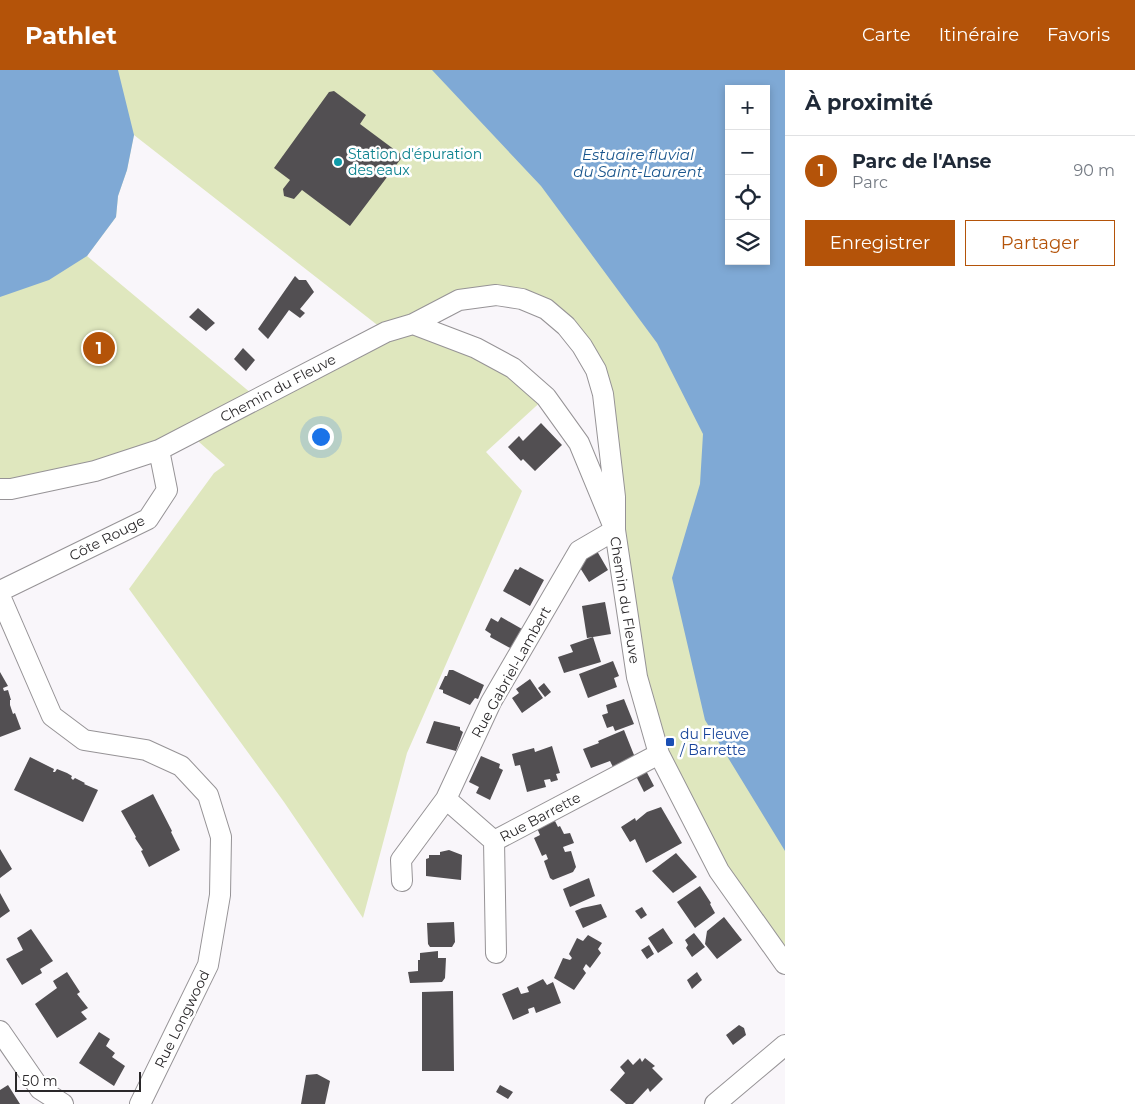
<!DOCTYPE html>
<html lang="fr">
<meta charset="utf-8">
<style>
body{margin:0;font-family:Montserrat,sans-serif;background:#f2f2f3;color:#1f2937}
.controls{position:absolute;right:15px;top:15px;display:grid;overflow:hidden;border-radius:0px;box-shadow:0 2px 8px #0003}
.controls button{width:45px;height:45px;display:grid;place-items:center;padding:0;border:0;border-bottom:1px solid #e0e1e3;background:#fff;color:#1f2937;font:25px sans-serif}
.scale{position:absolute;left:15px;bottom:12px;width:126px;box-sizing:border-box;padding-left:5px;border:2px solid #2a282a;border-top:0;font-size:14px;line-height:18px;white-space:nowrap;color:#2a282a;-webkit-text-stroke:4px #fff;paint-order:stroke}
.you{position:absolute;left:320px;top:366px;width:18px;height:18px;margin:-12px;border:4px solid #fff;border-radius:50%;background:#1a73e8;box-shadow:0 0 0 8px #1a73e833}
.badge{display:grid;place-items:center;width:32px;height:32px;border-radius:50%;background:#b45309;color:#fff;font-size:16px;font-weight:700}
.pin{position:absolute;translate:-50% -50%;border:2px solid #fff;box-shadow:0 1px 5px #0006}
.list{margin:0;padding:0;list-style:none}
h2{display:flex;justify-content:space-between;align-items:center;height:65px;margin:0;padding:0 20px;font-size:21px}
h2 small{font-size:16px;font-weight:400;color:#747a83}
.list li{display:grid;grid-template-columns:32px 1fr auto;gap:15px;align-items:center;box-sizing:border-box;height:70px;padding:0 20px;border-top:1px solid #e0e1e3}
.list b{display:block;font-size:19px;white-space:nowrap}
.list p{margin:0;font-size:16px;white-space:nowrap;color:#747a83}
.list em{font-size:16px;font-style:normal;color:#747a83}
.actions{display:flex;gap:10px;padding:15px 20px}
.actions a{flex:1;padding:11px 0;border:1px solid #b45309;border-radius:0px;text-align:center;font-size:18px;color:#b45309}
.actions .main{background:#b45309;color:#fff}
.icon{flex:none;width:28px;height:28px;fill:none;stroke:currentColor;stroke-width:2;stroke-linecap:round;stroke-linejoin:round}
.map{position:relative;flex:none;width:785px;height:1034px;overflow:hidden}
header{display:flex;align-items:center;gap:30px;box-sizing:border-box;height:70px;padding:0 25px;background:#b45309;color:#fff}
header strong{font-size:24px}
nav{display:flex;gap:28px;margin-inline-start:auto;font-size:18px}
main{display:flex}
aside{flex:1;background:#fff}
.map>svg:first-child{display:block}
.green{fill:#dfe7be;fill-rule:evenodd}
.water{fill:#7fa9d5;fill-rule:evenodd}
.building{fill:#524f52}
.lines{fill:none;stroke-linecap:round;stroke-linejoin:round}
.minor-casing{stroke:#969396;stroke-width:22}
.minor{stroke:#fff;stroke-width:20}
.culture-dot{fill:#0f9aa8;stroke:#fff;stroke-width:2}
.transit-dot{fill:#1a4fb4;stroke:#fff;stroke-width:2}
.labels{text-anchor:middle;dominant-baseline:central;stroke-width:5;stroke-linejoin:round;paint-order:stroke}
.culture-label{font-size:14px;fill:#0d838f;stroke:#fff;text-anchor:start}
.street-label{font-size:14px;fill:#2a282a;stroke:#fff}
.transit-label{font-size:14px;fill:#164399;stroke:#fff;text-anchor:start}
.water-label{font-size:15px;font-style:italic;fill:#1a568d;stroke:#fff}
</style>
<header>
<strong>Pathlet</strong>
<nav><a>Carte</a><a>Itinéraire</a><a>Favoris</a></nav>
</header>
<main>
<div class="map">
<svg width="785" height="1034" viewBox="0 0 785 1034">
<rect width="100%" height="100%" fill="#f9f6fa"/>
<path class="green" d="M0,0h440l289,191h37l19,8v695l-126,-210 -58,-349 -34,-79 -71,-31 -83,29 133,73 -60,55 36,39 -115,262 -44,165 -79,-116 -155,-213 85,-116 11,-8 -35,-31 -190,53zM134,65l251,196 -127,68 -171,-143 29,-39 2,-21 9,-26z"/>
<path class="water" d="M0,0h118l16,65 -7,35 -9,26 -2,21 -29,39 -38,24 -49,17z
M432,0h353v781l-80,-131 -33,-142 28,-94 3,-50 -46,-91 -116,-157zM729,19h37v172h-37z"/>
<path class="building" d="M334,21l32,24 -6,9 43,32 -53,70 -48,-36 -8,9 -10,-3 -1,-7 7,-9 -16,-12 55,-76z
M295,206l4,4h7l8,12 -14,17 5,4 -5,5 -11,-8 -21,29 -10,-10z
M198,238l17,15 -9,8 -17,-14z
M243,278l12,12 -9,11 -12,-12z
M541,353l21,22 -27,26 -12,-12 -2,2 -13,-14 11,-11 4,5z
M597,481l11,19 -19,12 -12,-19z
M520,497l24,13 -14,26 -27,-15 12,-22 3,1z
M605,532l6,32 -24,4 -5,-32z
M501,547l21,12 -10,20 -22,-12 1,-3 -6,-4 6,-12 7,4z
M593,567l8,25 -37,11 -6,-16 15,-5 -3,-7z
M613,591l6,15 -5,2 3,9 -29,11 -9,-24z
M449,600h4l31,15 -6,14 -3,-1 -5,7 -27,-12v-3l-4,-1 6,-13h2z
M0,602l8,14 -5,2 1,3 4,-1 3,10h-1v5l3,9 2,-1 6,16 -21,8z
M530,609l13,19 -21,15 -10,-15 7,-5 -3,-4z
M544,613l7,9 -6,5 -7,-9z
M624,629l10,25 -19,7 -2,-5 -6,2 -5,-13 6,-2 -2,-8z
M434,651l26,6v3l3,2 -7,19 -30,-8z
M624,660l12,30 -22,9 -4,-8 -19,7 -8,-19 16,-6 -1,-2z
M552,676l8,27 -4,1 2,6 -7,2 -1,-3 -6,1 2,7 -19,5 -7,-27 -5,1 -3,-12 22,-6 1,4z
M481,686l19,8 -1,4 4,2 -13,30 -14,-7 3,-6 -10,-5z
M30,687l24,12 -1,3h2l2,-3 10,4 5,3 -1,2 2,2 2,-2 10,5 -1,1 14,6 -15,32 -69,-32z
M642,693l12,23 -10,6 -12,-24z
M153,724l19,37 -1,1 9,18 -31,17 -8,-16 2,-1 -8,-12 1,-1 -15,-26z
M661,737l21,36 -36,20 -11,-24 -5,3 -9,-15 14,-9 1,3 11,-9z
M555,751l3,6 2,-1 4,8 6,-1 4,10 -11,4 2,5 6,-1 5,16 -3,5 -20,8 -3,-2 -6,-17 4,-2 -2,-5 -4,2 -8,-18 6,-3 -3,-7z
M0,779l12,20 -12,9z
M449,780l13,5 -1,25 -35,-4v-17l3,-1v-3h11v-3z
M676,783l21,24 -24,16 -21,-22z
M589,808l6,18 -25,11 -7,-18z
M700,816l11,17 -1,1 5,9 -20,15 -18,-26z
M0,823l10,18 -10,7z
M601,834l6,13 -24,11 -8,-17 7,-3z
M642,837l5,8 -6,4 -6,-8z
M724,847l18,23 -25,19 -12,-15 2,-13z
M454,852l1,20 -3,5h-22l-2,-3 -1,-21z
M663,858l10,15 -15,10 -10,-15z
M31,859l22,32 -13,8 2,4 -20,12 -16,-26 17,-9 -6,-12z
M694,863l11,14 -13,10 -6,-9 2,-3 -3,-5z
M588,865l14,8 -4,6 3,4 -11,15 -4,-4 -3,5 3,4 -12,17 -20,-12 9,-20 7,2 2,-2 -3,-4 8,-16 6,3z
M649,875l5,9 -7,5 -6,-9z
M438,881v7h8l-1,20 -3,4 -32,1 -2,-11 10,-1v-11h2v-7z
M67,902l13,20 -3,2 11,14 -7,4 6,7 -30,19 -22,-34 22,-16 -4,-7z
M697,902l5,8 -10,9 -5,-9z
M543,909l4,6 6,-3 8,21 -25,10 -2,-6 -6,2 1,4 -16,7 -11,-26 16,-7 3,7 8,-2 -2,-5z
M453,921l1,80h-32v-79z
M739,955l5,3 2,7 -13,10 -7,-10z
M99,962l11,7 -4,7 9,7 -3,4 13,9 -11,20 -35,-23z
M640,988l2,4 3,-4 10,8 -3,2 11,11 -13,13 -2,-4 -15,16h-7l-16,-14 15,-17 -5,-6 8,-8 5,6z
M317,1004l13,7 -5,23h-24l5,-29z
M8,1015l12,19h-20v-14z
M500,1015l13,7 -5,7 -12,-7z"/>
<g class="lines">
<defs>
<path id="minor" d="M413,254l63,24 37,20 33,29 33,46 36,87 22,147 22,77 60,117 66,93
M0,419h11l84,-18 64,-21 227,-118 27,-8 46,-24 37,-5 26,4 24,10 20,17 16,20 14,24 7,24 12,103v33
M0,521l148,-72 19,-29 -8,-40
M0,526l52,120 32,24 62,10 35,16 27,29 13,42 -1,58 -12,70 -68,139
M446,729l48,42
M402,811l-1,-21 45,-61 45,-97 88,-151 36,-21
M496,883l-2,-112 165,-87
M0,961l40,58 23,15
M715,1034l70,-59"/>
</defs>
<use href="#minor" class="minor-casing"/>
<use href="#minor" class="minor"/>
</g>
<circle class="culture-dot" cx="338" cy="92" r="5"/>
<rect class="transit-dot" x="665" y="667" width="10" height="10" rx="2.5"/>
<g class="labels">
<g class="culture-label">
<text x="348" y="84">Station d'épuration<tspan x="348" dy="16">des eaux</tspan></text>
</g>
<g class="street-label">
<text transform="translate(278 318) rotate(-28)">Chemin du Fleuve</text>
<text transform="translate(107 468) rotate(-27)">Côte Rouge</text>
<text transform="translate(625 530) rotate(81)">Chemin du Fleuve</text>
<text transform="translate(511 602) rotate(-61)">Rue Gabriel-Lambert</text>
<text transform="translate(540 747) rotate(-28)">Rue Barrette</text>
<text transform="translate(182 949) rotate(-64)">Rue Longwood</text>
</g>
<g class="transit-label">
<text x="680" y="664">du Fleuve<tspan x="680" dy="16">/ Barrette</tspan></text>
</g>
<g class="water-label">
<text x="638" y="84">Estuaire fluvial<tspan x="638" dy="17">du Saint-Laurent</tspan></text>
</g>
</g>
</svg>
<div class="controls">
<button>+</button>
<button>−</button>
<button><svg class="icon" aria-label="locate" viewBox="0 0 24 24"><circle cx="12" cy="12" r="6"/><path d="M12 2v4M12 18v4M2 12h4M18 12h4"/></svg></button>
<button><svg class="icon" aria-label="layers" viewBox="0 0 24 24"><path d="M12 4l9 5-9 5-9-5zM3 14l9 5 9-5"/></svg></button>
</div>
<div class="scale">50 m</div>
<div class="you"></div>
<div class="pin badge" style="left:99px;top:278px">1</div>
</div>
<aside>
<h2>À proximité<small></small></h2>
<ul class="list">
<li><span class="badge">1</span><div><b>Parc de l'Anse</b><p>Parc</p></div><em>90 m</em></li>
</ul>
<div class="actions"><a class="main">Enregistrer</a><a>Partager</a></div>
</aside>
</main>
